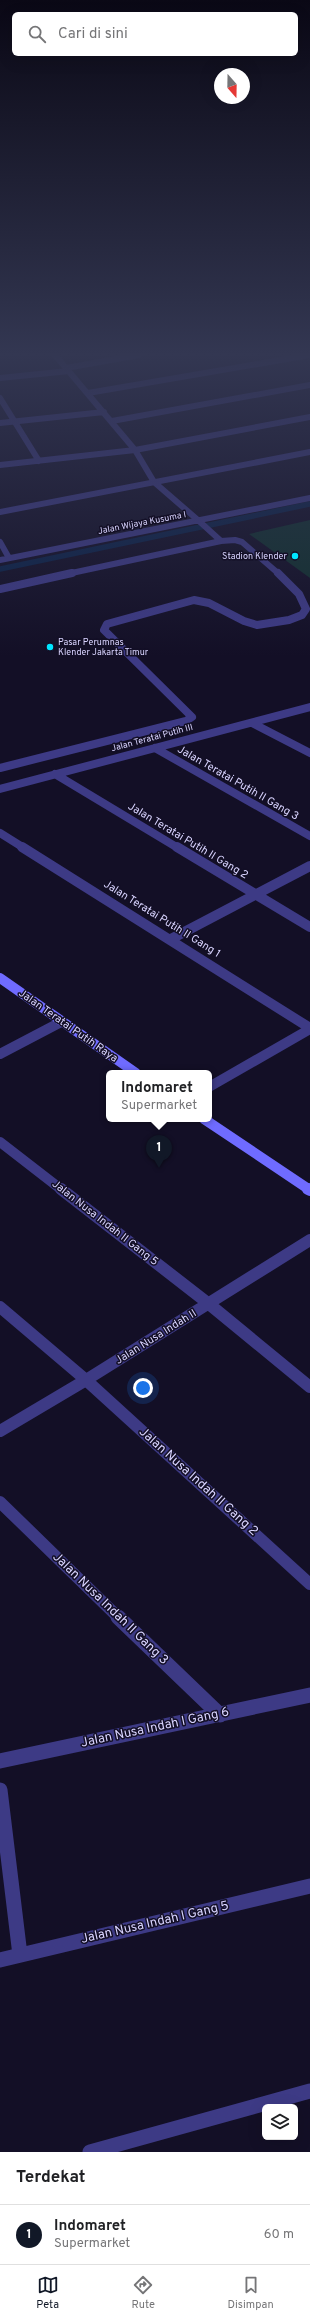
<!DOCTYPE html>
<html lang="id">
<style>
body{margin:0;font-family:Overpass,sans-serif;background:#f2f2f2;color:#202124}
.controls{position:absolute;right:12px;bottom:12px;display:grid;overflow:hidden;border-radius:6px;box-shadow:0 4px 16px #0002}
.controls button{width:36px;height:36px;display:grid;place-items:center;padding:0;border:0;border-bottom:1px solid #e0e0e0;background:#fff;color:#202124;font:20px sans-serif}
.compass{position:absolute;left:214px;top:68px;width:36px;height:36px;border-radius:50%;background:#fff;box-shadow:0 4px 16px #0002;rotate:160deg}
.you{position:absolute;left:143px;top:1388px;width:14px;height:14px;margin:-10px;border:3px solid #fff;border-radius:50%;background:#1a73e8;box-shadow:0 0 0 6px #1a73e833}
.badge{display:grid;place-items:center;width:26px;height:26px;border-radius:50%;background:#111827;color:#fff;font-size:13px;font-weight:700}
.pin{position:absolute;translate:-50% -33px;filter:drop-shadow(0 1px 2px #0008)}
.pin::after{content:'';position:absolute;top:21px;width:14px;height:12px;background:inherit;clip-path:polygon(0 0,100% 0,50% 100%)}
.popup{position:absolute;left:106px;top:1070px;width:106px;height:52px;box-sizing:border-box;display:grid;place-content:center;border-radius:6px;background:#fff;filter:drop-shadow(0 1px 3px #0005);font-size:13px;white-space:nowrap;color:#757577}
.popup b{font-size:15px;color:#202124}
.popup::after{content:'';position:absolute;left:50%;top:100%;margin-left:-8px;border:8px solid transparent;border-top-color:#fff}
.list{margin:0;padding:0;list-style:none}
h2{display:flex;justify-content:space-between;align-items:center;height:52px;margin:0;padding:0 16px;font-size:17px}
h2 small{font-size:13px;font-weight:400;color:#757577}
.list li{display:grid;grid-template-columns:26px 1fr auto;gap:12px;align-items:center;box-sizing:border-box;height:60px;padding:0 16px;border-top:1px solid #e0e0e0}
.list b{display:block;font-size:15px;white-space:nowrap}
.list p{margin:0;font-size:13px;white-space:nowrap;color:#757577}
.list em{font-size:13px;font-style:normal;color:#757577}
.icon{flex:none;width:22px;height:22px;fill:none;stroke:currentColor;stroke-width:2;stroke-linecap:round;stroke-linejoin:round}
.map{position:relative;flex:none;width:310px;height:2152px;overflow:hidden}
.search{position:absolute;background:#fff;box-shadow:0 4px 16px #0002;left:12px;right:12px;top:12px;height:44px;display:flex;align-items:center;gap:10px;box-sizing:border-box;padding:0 14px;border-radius:6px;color:#757577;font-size:15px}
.sheet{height:112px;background:#fff}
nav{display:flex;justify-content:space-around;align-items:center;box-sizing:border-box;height:56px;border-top:1px solid #e0e0e0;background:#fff;font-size:11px;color:#757577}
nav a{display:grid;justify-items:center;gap:2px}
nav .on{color:#111827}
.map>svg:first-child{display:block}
.green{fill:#12302f}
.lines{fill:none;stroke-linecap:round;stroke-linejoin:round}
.stream{stroke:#0c2248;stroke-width:5.5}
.lane-far1{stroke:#3d3a85;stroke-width:6}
.lane{stroke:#3d3a85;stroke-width:8}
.street-far4{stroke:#3d3a85;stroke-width:6}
.street-far3{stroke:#3d3a85;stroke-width:8}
.street-far2{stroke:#3d3a85;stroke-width:10}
.street-far1{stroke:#3d3a85;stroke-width:12}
.street{stroke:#3d3a85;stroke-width:15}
.secondary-far1{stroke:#6f6bff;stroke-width:10}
.secondary{stroke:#6f6bff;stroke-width:12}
.poi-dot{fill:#00e5ff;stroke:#130f26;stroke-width:1.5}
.labels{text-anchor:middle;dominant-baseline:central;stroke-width:3;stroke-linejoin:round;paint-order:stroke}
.far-street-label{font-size:9px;fill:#d9d4ff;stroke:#130f26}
.far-poi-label{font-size:9px;fill:#d9d4ff;stroke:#130f26;text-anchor:end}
.street-label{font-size:11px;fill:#d9d4ff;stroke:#130f26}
.near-street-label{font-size:13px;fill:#d9d4ff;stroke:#130f26}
</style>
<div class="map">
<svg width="310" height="2152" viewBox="0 0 310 2152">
<rect width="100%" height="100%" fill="#130f26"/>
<path class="green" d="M310,520v58l-61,-44z"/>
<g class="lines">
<path class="stream" d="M0,569l310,-65"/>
<path class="lane-far1" d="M221,541l14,-1 7,2 37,32
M67,574l154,-33 -22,-20"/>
<path class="lane" d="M0,589l72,-16
M0,768l186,-47 6,-4 -88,-87 3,-6 87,-24 15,3 35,18 13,4 32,-5 13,-5 4,-6 -7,-15 -21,-21"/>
<path class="street-far4" d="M55,355l80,95 19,32 45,39
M66,368l73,-13
M0,378l69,-7
M88,393l222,-38
M0,398l39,63
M112,421l198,-36
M0,423l104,-11
M0,465l135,-15 175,-33
M0,512l310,-60
M0,542l9,16
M0,560l310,-62"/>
<path class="street-far3" d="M252,723l58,30
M155,748l155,88
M55,774l123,74
M0,789l310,-82
M0,833l24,15"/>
<path class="street-far2" d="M22,847l288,181
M177,847l133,80
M171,939l139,-73
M0,1054l61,-32
M209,1087l101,-58
M0,1142l62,48"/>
<path class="street-far1" d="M61,1189l148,115 101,83
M0,1307l86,73 224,204
M0,1431l86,-51 224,-140
M0,1502l119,116"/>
<path class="street" d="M118,1617l102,98
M0,1761l310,-66
M0,1790l20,165
M0,1960l310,-74
M90,2152l220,-61"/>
<path class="secondary-far1" d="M0,978l136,95
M204,1119l106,71"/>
<path class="secondary" d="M308,1189l2,1"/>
</g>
<linearGradient id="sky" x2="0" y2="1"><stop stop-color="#0a0815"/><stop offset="0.54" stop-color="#333752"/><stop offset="1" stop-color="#333752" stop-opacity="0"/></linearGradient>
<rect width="310" height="656" fill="url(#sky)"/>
<g class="poi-dot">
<circle cx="295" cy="556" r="4"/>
<circle cx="50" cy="647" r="4"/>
</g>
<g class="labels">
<g class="far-street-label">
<text transform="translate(142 523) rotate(-11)">Jalan Wijaya Kusuma I</text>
<text transform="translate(152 738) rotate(-15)">Jalan Teratai Putih III</text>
</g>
<g class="far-poi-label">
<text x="287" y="556">Stadion Klender</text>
<text x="58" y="642" text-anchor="start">Pasar Perumnas<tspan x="58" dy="10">Klender Jakarta Timur</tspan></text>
</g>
<g class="street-label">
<text transform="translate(238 783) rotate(30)">Jalan Teratai Putih II Gang 3</text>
<text transform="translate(188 841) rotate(31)">Jalan Teratai Putih II Gang 2</text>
<text transform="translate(162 919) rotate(32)">Jalan Teratai Putih II Gang 1</text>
<text transform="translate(68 1026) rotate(35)">Jalan Teratai Putih Raya</text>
<text transform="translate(105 1223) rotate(38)">Jalan Nusa Indah II Gang 5</text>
<text transform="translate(156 1337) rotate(-32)">Jalan Nusa Indah II</text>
</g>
<g class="near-street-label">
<text transform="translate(198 1482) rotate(42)">Jalan Nusa Indah II Gang 2</text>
<text transform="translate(110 1609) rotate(44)">Jalan Nusa Indah II Gang 3</text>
<text transform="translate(155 1728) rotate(-12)">Jalan Nusa Indah I Gang 6</text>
<text transform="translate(155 1923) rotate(-13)">Jalan Nusa Indah I Gang 5</text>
</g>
</g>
</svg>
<div class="controls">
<button><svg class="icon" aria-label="layers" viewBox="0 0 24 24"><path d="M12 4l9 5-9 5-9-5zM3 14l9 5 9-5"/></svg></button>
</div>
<svg class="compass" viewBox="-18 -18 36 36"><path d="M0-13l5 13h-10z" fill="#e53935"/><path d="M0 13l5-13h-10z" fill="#757577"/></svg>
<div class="you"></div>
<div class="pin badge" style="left:159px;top:1168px">1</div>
<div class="popup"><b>Indomaret</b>Supermarket</div>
<div class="search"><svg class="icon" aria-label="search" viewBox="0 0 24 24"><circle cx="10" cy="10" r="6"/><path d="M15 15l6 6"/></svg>Cari di sini</div>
</div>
<section class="sheet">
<h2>Terdekat<small></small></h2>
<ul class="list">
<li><span class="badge">1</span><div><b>Indomaret</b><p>Supermarket</p></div><em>60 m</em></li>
</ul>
</section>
<nav>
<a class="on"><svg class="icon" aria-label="map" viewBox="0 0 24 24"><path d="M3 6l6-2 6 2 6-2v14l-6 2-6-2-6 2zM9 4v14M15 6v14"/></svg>Peta</a>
<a><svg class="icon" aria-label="directions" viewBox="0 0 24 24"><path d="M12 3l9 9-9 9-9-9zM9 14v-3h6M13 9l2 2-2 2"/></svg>Rute</a>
<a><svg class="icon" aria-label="saved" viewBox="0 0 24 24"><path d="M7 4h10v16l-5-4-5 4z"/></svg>Disimpan</a>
</nav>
